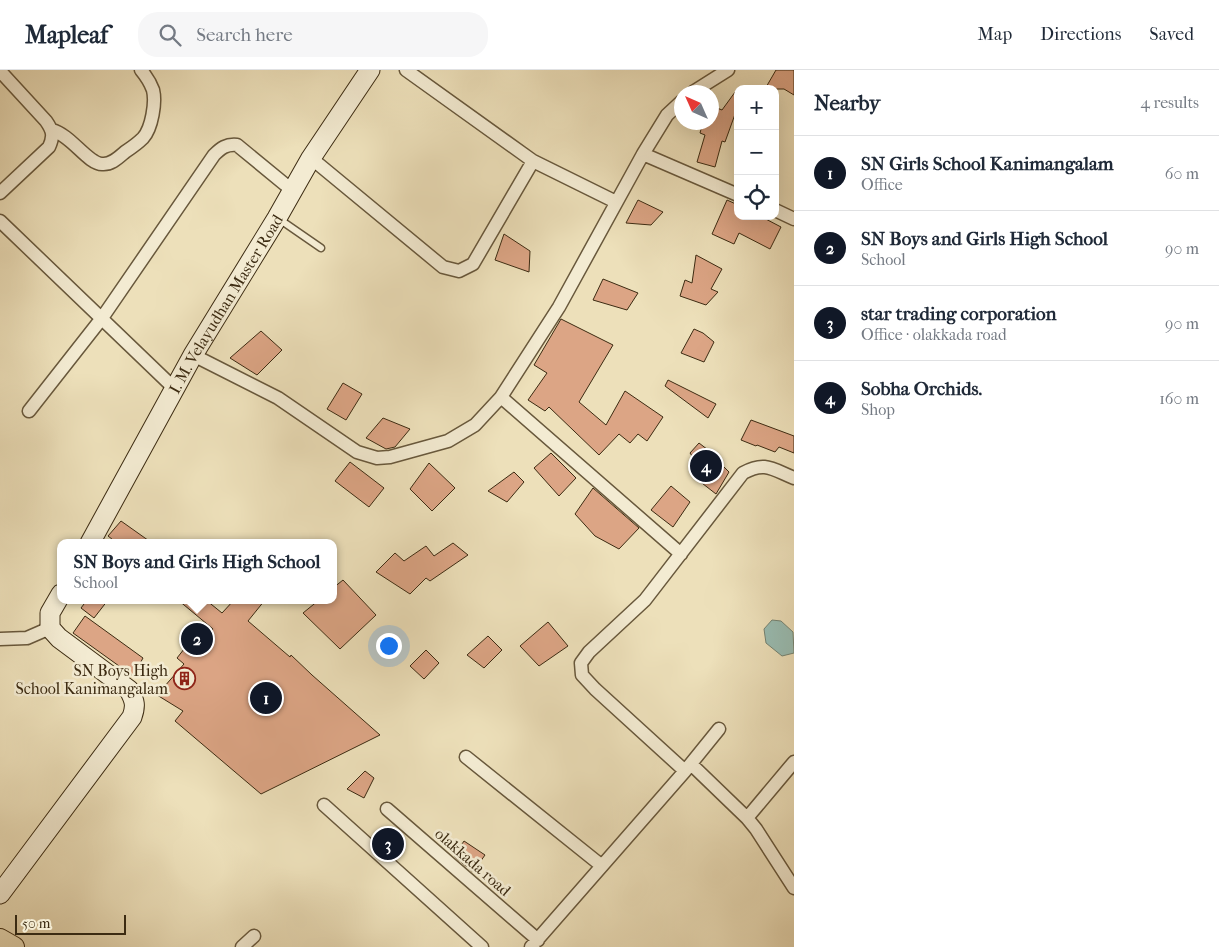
<!DOCTYPE html>
<meta charset="utf-8">
<style>
body{margin:0;font-family:"IM FELL French Canon",serif;background:#f6f6f7;color:#1f2937}
.controls{position:absolute;right:15px;top:15px;display:grid;overflow:hidden;border-radius:10px;box-shadow:0 5px 20px #0002}
.controls button{width:45px;height:45px;display:grid;place-items:center;padding:0;border:0;border-bottom:1px solid #e0e1e3;background:#fff;color:#1f2937;font:25px sans-serif}
.compass{position:absolute;left:674px;top:15px;width:45px;height:45px;border-radius:50%;background:#fff;box-shadow:0 5px 20px #0002;rotate:315deg}
.scale{position:absolute;left:15px;bottom:12px;width:111px;box-sizing:border-box;padding-left:5px;border:2px solid #3c2b12;border-top:0;font-size:14px;line-height:18px;white-space:nowrap;color:#3c2b12;-webkit-text-stroke:4px #f3ebd2;paint-order:stroke}
.you{position:absolute;left:388px;top:575px;width:18px;height:18px;margin:-12px;border:4px solid #fff;border-radius:50%;background:#1a73e8;box-shadow:0 0 0 8px #1a73e833}
.badge{display:grid;place-items:center;width:32px;height:32px;border-radius:50%;background:#111827;color:#fff;font-size:16px;font-weight:700}
.pin{position:absolute;translate:-50% -50%;border:2px solid #fff;box-shadow:0 1px 5px #0006}
.popup{position:absolute;left:57px;top:469px;width:280px;height:65px;box-sizing:border-box;display:grid;place-content:center;border-radius:10px;background:#fff;filter:drop-shadow(0 1px 4px #0005);font-size:16px;white-space:nowrap;color:#747a83}
.popup b{font-size:19px;color:#1f2937}
.popup::after{content:'';position:absolute;left:50%;top:100%;margin-left:-10px;border:10px solid transparent;border-top-color:#fff}
.list{margin:0;padding:0;list-style:none}
h2{display:flex;justify-content:space-between;align-items:center;height:65px;margin:0;padding:0 20px;font-size:21px}
h2 small{font-size:16px;font-weight:400;color:#747a83}
.list li{display:grid;grid-template-columns:32px 1fr auto;gap:15px;align-items:center;box-sizing:border-box;height:75px;padding:0 20px;border-top:1px solid #e0e1e3}
.list b{display:block;font-size:19px;white-space:nowrap}
.list p{margin:0;font-size:16px;white-space:nowrap;color:#747a83}
.list em{font-size:16px;font-style:normal;color:#747a83}
.icon{flex:none;width:28px;height:28px;fill:none;stroke:currentColor;stroke-width:2;stroke-linecap:round;stroke-linejoin:round}
.map{position:relative;flex:none;width:794px;height:877px;overflow:hidden}
header{display:flex;align-items:center;gap:30px;box-sizing:border-box;height:70px;padding:0 25px;background:#fff;border-bottom:1px solid #e0e1e3}
header strong{font-size:24px}
nav{display:flex;gap:28px;margin-inline-start:auto;font-size:18px}
.search{width:350px;height:45px;background:#f6f6f7;display:flex;align-items:center;gap:12px;box-sizing:border-box;padding:0 18px;border-radius:20px;color:#747a83;font-size:19px}
main{display:flex}
aside{flex:1;background:#fff}
.map>svg:first-child{display:block}
.water{fill:#99bdb3;stroke:#748373}
.building{fill:#dca585;stroke:#3c2b12}
.lines{fill:none;stroke-linecap:round;stroke-linejoin:round}
.lane-casing{stroke:#68583c;stroke-width:9}
.street-casing{stroke:#68583c;stroke-width:15}
.secondary-casing{stroke:#3c2b12;stroke-width:21}
.primary-casing{stroke:#3c2b12;stroke-width:22}
.lane{stroke:#f3ebd2;stroke-width:6}
.street{stroke:#f3ebd2;stroke-width:12}
.secondary{stroke:#f3ebd2;stroke-width:19}
.primary{stroke:#ede0ba;stroke-width:20}
.labels{text-anchor:middle;dominant-baseline:central;stroke-width:5;stroke-linejoin:round;paint-order:stroke}
.street-label{font-size:16px;fill:#3c2b12;stroke:#f3ebd2}
.poi-label{font-size:16px;fill:#3c2b12;stroke:#f3ebd2;text-anchor:end}
</style>
<header>
<strong>Mapleaf</strong>
<div class="search"><svg class="icon" aria-label="search" viewBox="0 0 24 24"><circle cx="10" cy="10" r="6"/><path d="M15 15l6 6"/></svg>Search here</div>
<nav><a>Map</a><a>Directions</a><a>Saved</a></nav>
</header>
<main>
<div class="map">
<svg width="794" height="877" viewBox="0 0 794 877">
<rect width="100%" height="100%" fill="#ede0ba"/>
<filter id="stains"><feTurbulence type="fractalNoise" baseFrequency=".004" numOctaves="4"/><feColorMatrix values="0 0 0 0 .2 0 0 0 0 .09 0 0 0 0 .02 0 0 0 .5 -.17"/></filter>
<radialGradient id="worn" r=".72"><stop offset=".6" stop-color="#630" stop-opacity="0"/><stop offset="1" stop-color="#630" stop-opacity=".3"/></radialGradient>
<path class="water" d="M772,550l9,1 12,11 1,21 -12,3 -16,-13 -2,-14z"/>
<path class="building" d="M776,0h18v25l-10,-6h-19z
M738,18v18l-13,36 -3,-1 -7,26 -18,-5 8,-27 -5,-2 3,-11h9v-16l10,4z
M638,130l25,12 -12,13 -25,-2z
M727,130l11,5v11h22l21,11 -11,22 -31,-16 -5,11 -22,-10z
M504,164l26,17 -1,21 -34,-12z
M696,185l26,14 -11,20 7,3 -12,13 -26,-9 5,-16 7,3z
M603,209l35,14 -11,17 -34,-10z
M561,249l52,26 -34,57 27,23 19,-34 38,26 -16,24 -9,-7 -8,9 -11,-9 -20,21 -50,-48 -4,4 -17,-11 19,-27 -13,-8z
M694,259l9,4 11,9 -10,20 -23,-9z
M261,261l21,19 -25,25 -27,-17z
M668,310l48,24 -8,14 -43,-32z
M343,313l19,11 -16,26 -19,-11z
M383,348l27,11 -15,18 -9,2 -20,-11z
M751,350l43,16v17l-15,-6 -4,5 -18,-7 -1,1 -15,-6z
M699,373l13,10 -1,1 18,18 -13,22 -18,-14 6,-7 -14,-20z
M551,383l25,25 -17,18 -25,-28z
M350,392l34,26 -15,19 -34,-26z
M429,393l26,25 -23,23 -22,-22z
M514,402l10,10 -17,20 -19,-11z
M671,416l19,16 -17,25 -22,-17z
M593,418l46,40 -20,21 -24,-13 -20,-22z
M121,451l31,22h-35l-9,-7z
M453,473l15,12 -38,26 -4,-3 -16,16 -34,-22 19,-19 9,8 22,-15 8,10z
M343,510l33,35 -36,34 -37,-36 16,-13h14v-12z
M87,530h21l-14,18 -13,-10z
M178,530h28l16,13 12,-13h31l-17,21 42,36 1,-2 21,20 68,60 -119,59 -86,-73 8,-10 -26,-16 27,-31 -7,-6 11,-14 6,6 19,-21z
M85,546l58,42 -10,18 -60,-43z
M548,552l20,24 -29,20 -19,-20z
M488,566l14,14 -18,18 -17,-13z
M426,580l13,13 -15,16 -14,-13z
M365,701l9,7 -10,20 -17,-9z
M464,771l21,14 -12,17 -19,-16z"/>
<g class="lines">
<defs>
<path id="lane" d="M279,149l42,29"/>
<path id="street" d="M406,0l127,91 83,41
M0,1l46,50c7,10 8,15 3,26l-49,46
M693,22l35,-22
M52,60c19,5 36,34 50,34 9,1 16,-6 23,-12 6,-4 13,-9 18,-14 9,-10 13,-36 10,-48 -3,-8 -7,-14 -12,-20
M643,84l95,41
M311,88l132,109 16,4 14,-7 60,-103
M775,140l19,9
M0,151l175,168
M193,285l85,43 79,54 20,6 13,-1 58,-16 27,-16 26,-28 58,-90 84,-153 24,-39 15,-14
M501,327l180,157
M29,341l73,-93 112,-163c7,-7 12,-11 23,-10l56,46
M0,569l27,-1 23,-10
M466,687l136,109
M691,694l56,54 9,11 38,59
M685,701l-90,-82 -13,-14 -1,-12 8,-11 56,-52 98,-127c22,-12 29,-4 51,5
M324,735l158,142
M387,739l151,131
M747,748l47,-56
M242,877l12,-11
M531,877l154,-176 34,-42"/>
<g id="secondary">
<path id="s1" d="M90,473l103,-188 84,-137 34,-60 59,-88"/>
<path d="M0,824l132,-177c4,-11 3,-16 -3,-27l-70,-52 -9,-10v-15l11,-19"/>
</g>
<path id="primary" d="M0,869l14,8"/>
</defs>
<use href="#lane" class="lane-casing"/>
<use href="#street" class="street-casing"/>
<use href="#secondary" class="secondary-casing"/>
<use href="#primary" class="primary-casing"/>
<use href="#lane" class="lane"/>
<use href="#street" class="street"/>
<use href="#secondary" class="secondary"/>
<use href="#primary" class="primary"/>
</g>
<defs>
<symbol id="building-ring" viewBox="-11 -11 22 22"><circle r="9.5" fill="#f3ebd2" stroke="#8f2418" stroke-width="1.5"/><path d="M-4-6H4V6H1V3H-1V6H-4ZM-2.5-4.3h1.7v1.8h-1.7ZM.8-4.3h1.7v1.8H.8ZM-2.5-1h1.7V.8h-1.7ZM.8-1h1.7V.8H.8Z" fill="#8f2418"/></symbol>
</defs>
<g fill-rule="evenodd">
<use href="#building-ring" x="172" y="596" width="25" height="25"/>
</g>
<g class="labels">
<g class="street-label">
<text stroke="none"><textPath href="#s1" startOffset="275">I. M. Velayudhan Master Road</textPath></text>
<text transform="translate(473 792) rotate(41)">olakkada road</text>
</g>
<g class="poi-label">
<text x="168" y="600">SN Boys High<tspan x="168" dy="18">School Kanimangalam</tspan></text>
</g>
</g>
<rect width="100%" height="100%" filter="url(#stains)"/>
<rect width="100%" height="100%" fill="url(#worn)"/>
</svg>
<div class="controls">
<button>+</button>
<button>−</button>
<button><svg class="icon" aria-label="locate" viewBox="0 0 24 24"><circle cx="12" cy="12" r="6"/><path d="M12 2v4M12 18v4M2 12h4M18 12h4"/></svg></button>
</div>
<svg class="compass" viewBox="-18 -18 36 36"><path d="M0-13l5 13h-10z" fill="#e53935"/><path d="M0 13l5-13h-10z" fill="#747a83"/></svg>
<div class="scale">50 m</div>
<div class="you"></div>
<div class="pin badge" style="left:266px;top:628px">1</div>
<div class="pin badge" style="left:197px;top:569px">2</div>
<div class="popup"><b>SN Boys and Girls High School</b>School</div>
<div class="pin badge" style="left:388px;top:774px">3</div>
<div class="pin badge" style="left:706px;top:396px">4</div>
</div>
<aside>
<h2>Nearby<small>4 results</small></h2>
<ul class="list">
<li><span class="badge">1</span><div><b>SN Girls School Kanimangalam</b><p>Office</p></div><em>60 m</em></li>
<li><span class="badge">2</span><div><b>SN Boys and Girls High School</b><p>School</p></div><em>90 m</em></li>
<li><span class="badge">3</span><div><b>star trading corporation</b><p>Office · olakkada road</p></div><em>90 m</em></li>
<li><span class="badge">4</span><div><b>Sobha Orchids.</b><p>Shop</p></div><em>160 m</em></li>
</ul>
</aside>
</main>
